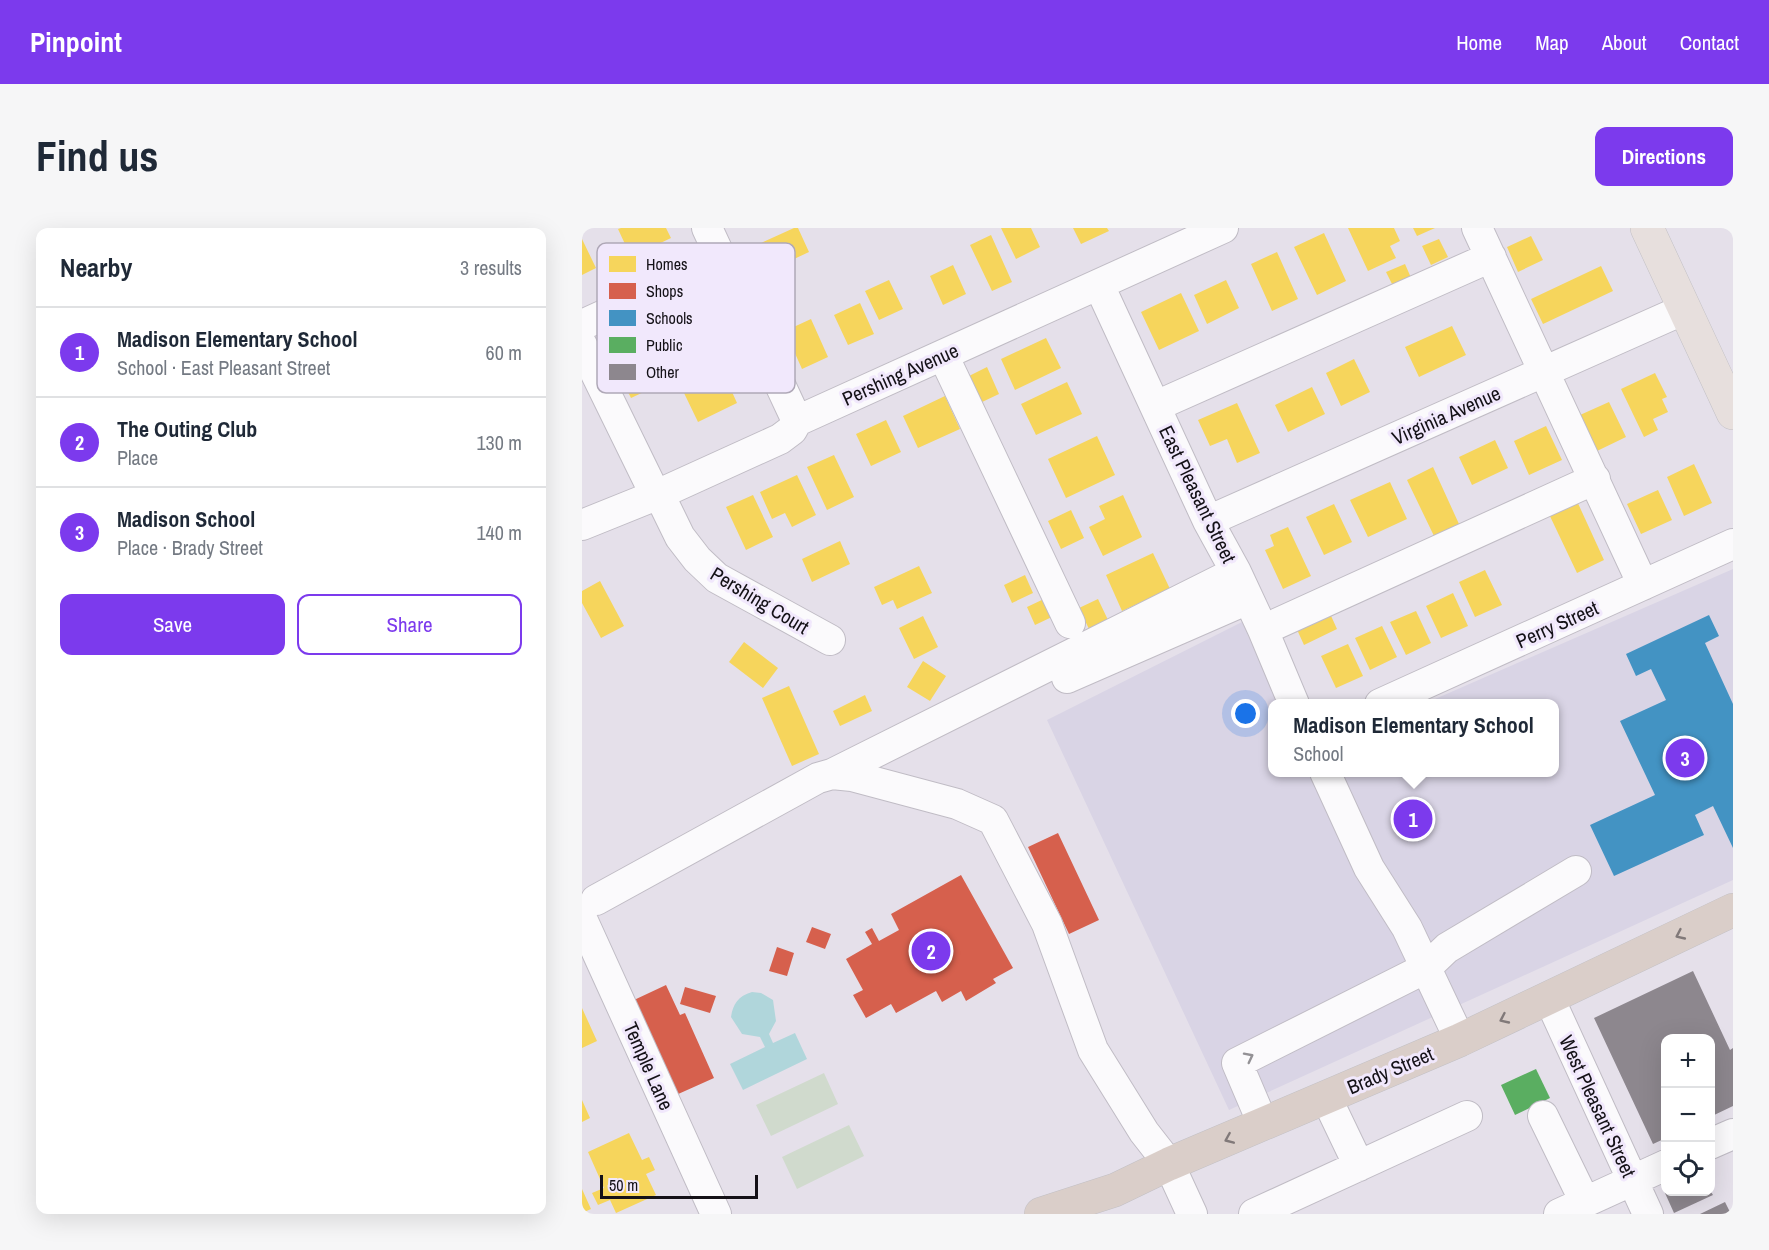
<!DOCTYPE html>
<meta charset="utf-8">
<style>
body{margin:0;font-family:"Archivo Narrow",sans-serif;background:#f6f6f7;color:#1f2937}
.controls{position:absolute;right:18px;bottom:18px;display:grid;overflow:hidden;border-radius:12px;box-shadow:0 6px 24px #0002}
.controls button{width:54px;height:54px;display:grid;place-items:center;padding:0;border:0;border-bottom:2px solid #e0e1e3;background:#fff;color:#1f2937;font:30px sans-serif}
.scale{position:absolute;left:18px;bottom:15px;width:158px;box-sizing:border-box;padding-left:6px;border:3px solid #141117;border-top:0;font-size:16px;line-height:21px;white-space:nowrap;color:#141117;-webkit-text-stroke:4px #f1e8fc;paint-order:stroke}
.you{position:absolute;left:664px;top:486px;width:21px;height:21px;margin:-15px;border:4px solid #fff;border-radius:50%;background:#1a73e8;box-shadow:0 0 0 9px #1a73e833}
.badge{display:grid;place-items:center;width:39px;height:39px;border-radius:50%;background:#7c3aed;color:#fff;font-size:20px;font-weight:700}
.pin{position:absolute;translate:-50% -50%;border:3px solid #fff;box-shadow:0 2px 6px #0006}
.popup{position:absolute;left:686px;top:471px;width:291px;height:78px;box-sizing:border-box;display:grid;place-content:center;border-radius:12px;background:#fff;filter:drop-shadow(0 2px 4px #0005);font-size:20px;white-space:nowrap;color:#747a83}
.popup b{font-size:22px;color:#1f2937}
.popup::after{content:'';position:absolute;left:50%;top:100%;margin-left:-12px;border:12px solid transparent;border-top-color:#fff}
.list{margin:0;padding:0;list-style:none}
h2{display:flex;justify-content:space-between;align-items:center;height:78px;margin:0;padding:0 24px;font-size:26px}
h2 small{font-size:20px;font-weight:400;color:#747a83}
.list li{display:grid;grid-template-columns:39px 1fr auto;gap:18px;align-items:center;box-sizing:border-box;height:90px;padding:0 24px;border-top:2px solid #e0e1e3}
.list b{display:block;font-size:22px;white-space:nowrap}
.list p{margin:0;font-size:20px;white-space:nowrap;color:#747a83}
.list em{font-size:20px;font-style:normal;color:#747a83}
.actions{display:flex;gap:12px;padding:18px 24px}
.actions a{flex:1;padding:14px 0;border:2px solid #7c3aed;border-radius:12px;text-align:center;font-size:21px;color:#7c3aed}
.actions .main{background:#7c3aed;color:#fff}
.icon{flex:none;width:33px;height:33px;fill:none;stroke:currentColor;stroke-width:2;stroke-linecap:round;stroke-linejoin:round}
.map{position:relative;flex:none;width:1151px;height:986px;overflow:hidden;border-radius:12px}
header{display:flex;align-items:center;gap:36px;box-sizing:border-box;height:84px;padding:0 30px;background:#7c3aed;color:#fff}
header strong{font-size:28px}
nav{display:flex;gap:33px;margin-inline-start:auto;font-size:21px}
.intro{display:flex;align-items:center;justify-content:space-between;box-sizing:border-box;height:144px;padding:0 36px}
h1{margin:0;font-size:42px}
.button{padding:15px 27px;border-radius:12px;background:#7c3aed;color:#fff;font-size:21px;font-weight:700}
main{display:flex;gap:36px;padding:0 36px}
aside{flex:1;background:#fff;border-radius:12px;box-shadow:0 6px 24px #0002}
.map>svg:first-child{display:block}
.education{fill:#d9d4e5}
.green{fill:#d0dacd}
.water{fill:#b0d6db}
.homes{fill:#f6d55c}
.shops{fill:#d6604d}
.schools{fill:#4393c3}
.public{fill:#5aae61}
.building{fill:#8d878e}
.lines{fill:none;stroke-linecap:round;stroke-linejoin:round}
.minor-casing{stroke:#c0bcc5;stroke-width:32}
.major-casing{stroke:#c2c0c5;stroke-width:34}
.highway-casing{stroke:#c2c0c5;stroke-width:34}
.minor{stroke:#fbfafc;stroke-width:30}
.major{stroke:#e7dfdd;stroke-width:33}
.highway{stroke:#dacec9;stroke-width:33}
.oneway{stroke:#817979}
.oneway2{stroke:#939195}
.labels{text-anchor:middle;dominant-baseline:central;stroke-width:6;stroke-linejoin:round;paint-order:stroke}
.street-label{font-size:20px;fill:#141117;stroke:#f1e8fc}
.key{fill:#f1e8fc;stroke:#afa8b7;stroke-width:1.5}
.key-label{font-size:16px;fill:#141117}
</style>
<header>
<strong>Pinpoint</strong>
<nav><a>Home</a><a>Map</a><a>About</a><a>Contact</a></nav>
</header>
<div class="intro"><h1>Find us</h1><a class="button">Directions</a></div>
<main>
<aside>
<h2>Nearby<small>3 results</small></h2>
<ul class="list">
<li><span class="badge">1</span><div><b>Madison Elementary School</b><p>School · East Pleasant Street</p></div><em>60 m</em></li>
<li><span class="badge">2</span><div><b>The Outing Club</b><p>Place</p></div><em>130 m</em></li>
<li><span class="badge">3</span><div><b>Madison School</b><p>Place · Brady Street</p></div><em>140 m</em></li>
</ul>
<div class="actions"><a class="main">Save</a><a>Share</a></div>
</aside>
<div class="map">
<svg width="1151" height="986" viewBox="0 0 1151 986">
<rect width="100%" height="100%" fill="#e5e0ea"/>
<path class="education" d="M1151,341v311l-504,230 -182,-390 195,-98 36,81 -6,1v68h282v-68l-128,-1z"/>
<path class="green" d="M242,845l14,31 -67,32 -15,-31z
M267,897l15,31 -67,33 -15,-32z"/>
<path class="water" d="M170,764l9,1 12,7 3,21 -7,13 4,9 22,-10 12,26 -64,31 -13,-26 35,-17 -5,-10 -18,-3 -11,-17c2,-13 7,-21 21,-25z"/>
<path class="homes" d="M39,0h45l5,10 -40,19 -13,-28z
M212,0h4l11,24 -49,23 -12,-26z
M419,0h30l9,19 -24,12z
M491,0h34l2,3 -28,13z
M766,0h46l6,13 -10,5 6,12 -28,13z
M831,0h22l-18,8z
M742,5l22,48 -29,14 -23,-48z
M409,7l21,47 -20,9 -22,-46z
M949,8l12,24 -25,12 -11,-25z
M0,11l14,29 -14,7z
M857,11l9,18 -17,8 -9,-19z
M695,24l21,47 -26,12 -21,-47z
M823,36l7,16 -18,8 -8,-16z
M371,37l13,29 -23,11 -13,-29z
M1019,38l12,25 -70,33 -12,-25z
M307,52l14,29 -24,11 -14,-29z
M644,52l13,28 -32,16 -13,-29z
M599,65l18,38 -40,19 -18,-38z
M278,75l14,31 -26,11 -14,-30z
M229,91l17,38 -26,12 -17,-38z
M870,98l14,29 -47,22 -14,-30z
M123,106l12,26 -41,19 -12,-26z
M464,110l15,30 -46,22 -14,-31z
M772,131l16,33 -29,14 -15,-33z
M405,139l12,27 -19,9 -13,-26z
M54,141l10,22 -15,7 -11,-22z
M1073,145l12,24 -5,2 6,13 -15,7 5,11 -14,7 -23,-48z
M142,146l13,29 -39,19 -14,-29z
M485,154l15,32 -46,21 -15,-31z
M730,159l13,27 -37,18 -13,-27z
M363,168l15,33 -42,19 -15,-32z
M1027,174l17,35 -29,14 -17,-36z
M655,175l23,50 -23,10 -10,-24 -17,7 -12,-26z
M304,192l15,32 -30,14 -15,-32z
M964,198l16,34 -33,15 -15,-34z
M515,208l18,39 -49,23 -18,-39z
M913,212l13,28 -36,17 -13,-28z
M252,227l20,42 -27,13 -20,-43z
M1112,236l18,39 -28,13 -17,-39z
M851,239l26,57 -25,12 -27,-56z
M215,247l19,40 -24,12 -7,-14 -13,6 -12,-27z
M808,254l17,37 -39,18 -18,-37z
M1076,262l14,30 -31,14 -14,-30z
M171,267l20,42 -27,13 -20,-43z
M541,267l19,42 -39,19 -14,-29 16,-8 -6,-13z
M994,271l28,61 -27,13 -29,-61z
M752,276l18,38 -28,13 -18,-38z
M489,282l13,28 -23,11 -13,-28z
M706,299l23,49 -28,13 -18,-39 9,-4 -4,-11z
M258,313l10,23 -38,18 -10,-23z
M571,325l17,36 -48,22 -16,-36z
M337,338l13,27 -35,16 -4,-9 -11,5 -8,-18z
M903,342l17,35 -27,12 -16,-35z
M443,347l8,18 -21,10 -8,-18z
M18,353l24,45 -23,12 -19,-35v-12z
M871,365l15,33 -27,12 -15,-32z
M464,370l8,18 -19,9 -8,-18z
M516,371l10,21 -19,9 -10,-21z
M745,379l10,22 -33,16 -10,-22z
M834,383l15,32 -25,12 -16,-33z
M341,388l15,31 -24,12 -15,-31z
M800,398l15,31 -27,13 -15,-32z
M162,414l34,26 -15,20 -34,-26z
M766,416l15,32 -27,12 -15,-32z
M341,433l23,15 -16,25 -23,-14z
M207,458l30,68 -27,12 -30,-68z
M283,467l7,16 -32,15 -7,-15z
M0,780l15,33 -15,7z
M0,872l8,18 -8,4z
M47,905l13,27 7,-3 6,13 -9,4 10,21 -40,18 -6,-13 -12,5 -6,-12 12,-5 -16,-36z
M0,961l9,20 -9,4z"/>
<path class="shops" d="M476,605l41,87 -30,14 -41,-87z
M379,647l52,93 -20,11 3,4 -30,18 -5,-10 -19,11 -6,-11 -40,22 -5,-9 -25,14 -13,-23 10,-5 -17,-31 26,-15 -7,-12 7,-4 7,13 20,-11 -8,-16z
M230,699l19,7 -6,15 -19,-7z
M195,719l17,6 -7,23 -18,-5z
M84,757l14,30 5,-2 29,65 -38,17 -42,-95z
M103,759l31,9 -6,17 -30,-9z"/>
<path class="schools" d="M1127,387l10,21 -14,7 28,61v144l-20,-42 -18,9 9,20 -90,41 -24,-51 65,-30 -35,-74 46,-21 -15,-31 -15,7 -10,-22z"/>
<path class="public" d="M954,841l14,29 -35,17 -14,-30z"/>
<path class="building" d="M1111,743l37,79 3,-2v58l-23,11v-79h-44v100l-13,6 -59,-126z
M1084,952v12h45l2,3 -39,18 -14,-31z
M1143,974l6,12h-31z"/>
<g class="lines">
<defs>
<path id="minor" d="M125,0l90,193
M895,0l166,357
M517,57l109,236 28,51 27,58 31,74
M0,97l140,-64
M0,117l68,139 9,10 21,43 17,22 20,19 113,62
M361,127l127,268
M574,178l335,-149
M626,293l477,-212
M0,297l77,-31 121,-55 12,-9 5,-9 426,-193
M681,402l332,-151
M485,450l181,-79
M798,476l353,-160
M743,544l44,96 38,60 53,112
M250,546l20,2 105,28 36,16 54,104 46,126 51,82 25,32 23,50
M14,672l222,-122 14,-4 404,-202
M0,691l134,295
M967,770l99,216
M744,869l33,69
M961,888l42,86
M681,896l-26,-61 189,-95 21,-20 129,-77
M1128,916l23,-10
M672,986l213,-98
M977,986l107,-49"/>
<path id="major" d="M1065,0l86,185"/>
<path id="highway" d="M459,986l74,-24 54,-26 291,-124 273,-130"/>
</defs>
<use href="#minor" class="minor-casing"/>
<use href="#major" class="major-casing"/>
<use href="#highway" class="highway-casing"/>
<use href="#minor" class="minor"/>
<use href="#major" class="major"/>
<use href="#highway" class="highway"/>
</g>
<defs><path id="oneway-chevron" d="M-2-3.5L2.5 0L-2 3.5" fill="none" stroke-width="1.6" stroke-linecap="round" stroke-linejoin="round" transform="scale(1.5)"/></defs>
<g class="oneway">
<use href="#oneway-chevron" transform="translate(1098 707) rotate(155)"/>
<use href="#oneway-chevron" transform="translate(922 791) rotate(155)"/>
<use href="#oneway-chevron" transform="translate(647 911) rotate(157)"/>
</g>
<use class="oneway2" href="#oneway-chevron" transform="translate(667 829) rotate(-27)"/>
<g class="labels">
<g class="street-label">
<text transform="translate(318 146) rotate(-24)">Pershing Avenue</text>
<text transform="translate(864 187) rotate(-24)">Virginia Avenue</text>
<text transform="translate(616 266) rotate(64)">East Pleasant Street</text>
<text transform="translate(178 372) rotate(31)">Pershing Court</text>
<text transform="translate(975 396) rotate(-24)">Perry Street</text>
<text transform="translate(67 838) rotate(66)">Temple Lane</text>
<text transform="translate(808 842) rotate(-23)">Brady Street</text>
<text transform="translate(1016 878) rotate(65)">West Pleasant Street</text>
</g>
</g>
<rect x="15" y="15" width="198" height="150" rx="9" class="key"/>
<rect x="27" y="28" width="27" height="16" fill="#f6d55c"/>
<rect x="27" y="55" width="27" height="16" fill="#d6604d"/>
<rect x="27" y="82" width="27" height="16" fill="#4393c3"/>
<rect x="27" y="109" width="27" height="16" fill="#5aae61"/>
<rect x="27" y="136" width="27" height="16" fill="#8d878e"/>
<g class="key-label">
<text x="64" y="42">Homes</text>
<text x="64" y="69">Shops</text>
<text x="64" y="96">Schools</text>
<text x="64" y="123">Public</text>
<text x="64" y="150">Other</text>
</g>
</svg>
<div class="controls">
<button>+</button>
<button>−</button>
<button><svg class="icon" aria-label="locate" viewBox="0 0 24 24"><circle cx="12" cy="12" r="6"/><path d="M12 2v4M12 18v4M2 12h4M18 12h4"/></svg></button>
</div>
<div class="scale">50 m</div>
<div class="you"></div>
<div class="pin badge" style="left:831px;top:591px">1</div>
<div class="popup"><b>Madison Elementary School</b>School</div>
<div class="pin badge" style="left:349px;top:723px">2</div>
<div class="pin badge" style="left:1103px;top:530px">3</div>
</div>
</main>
